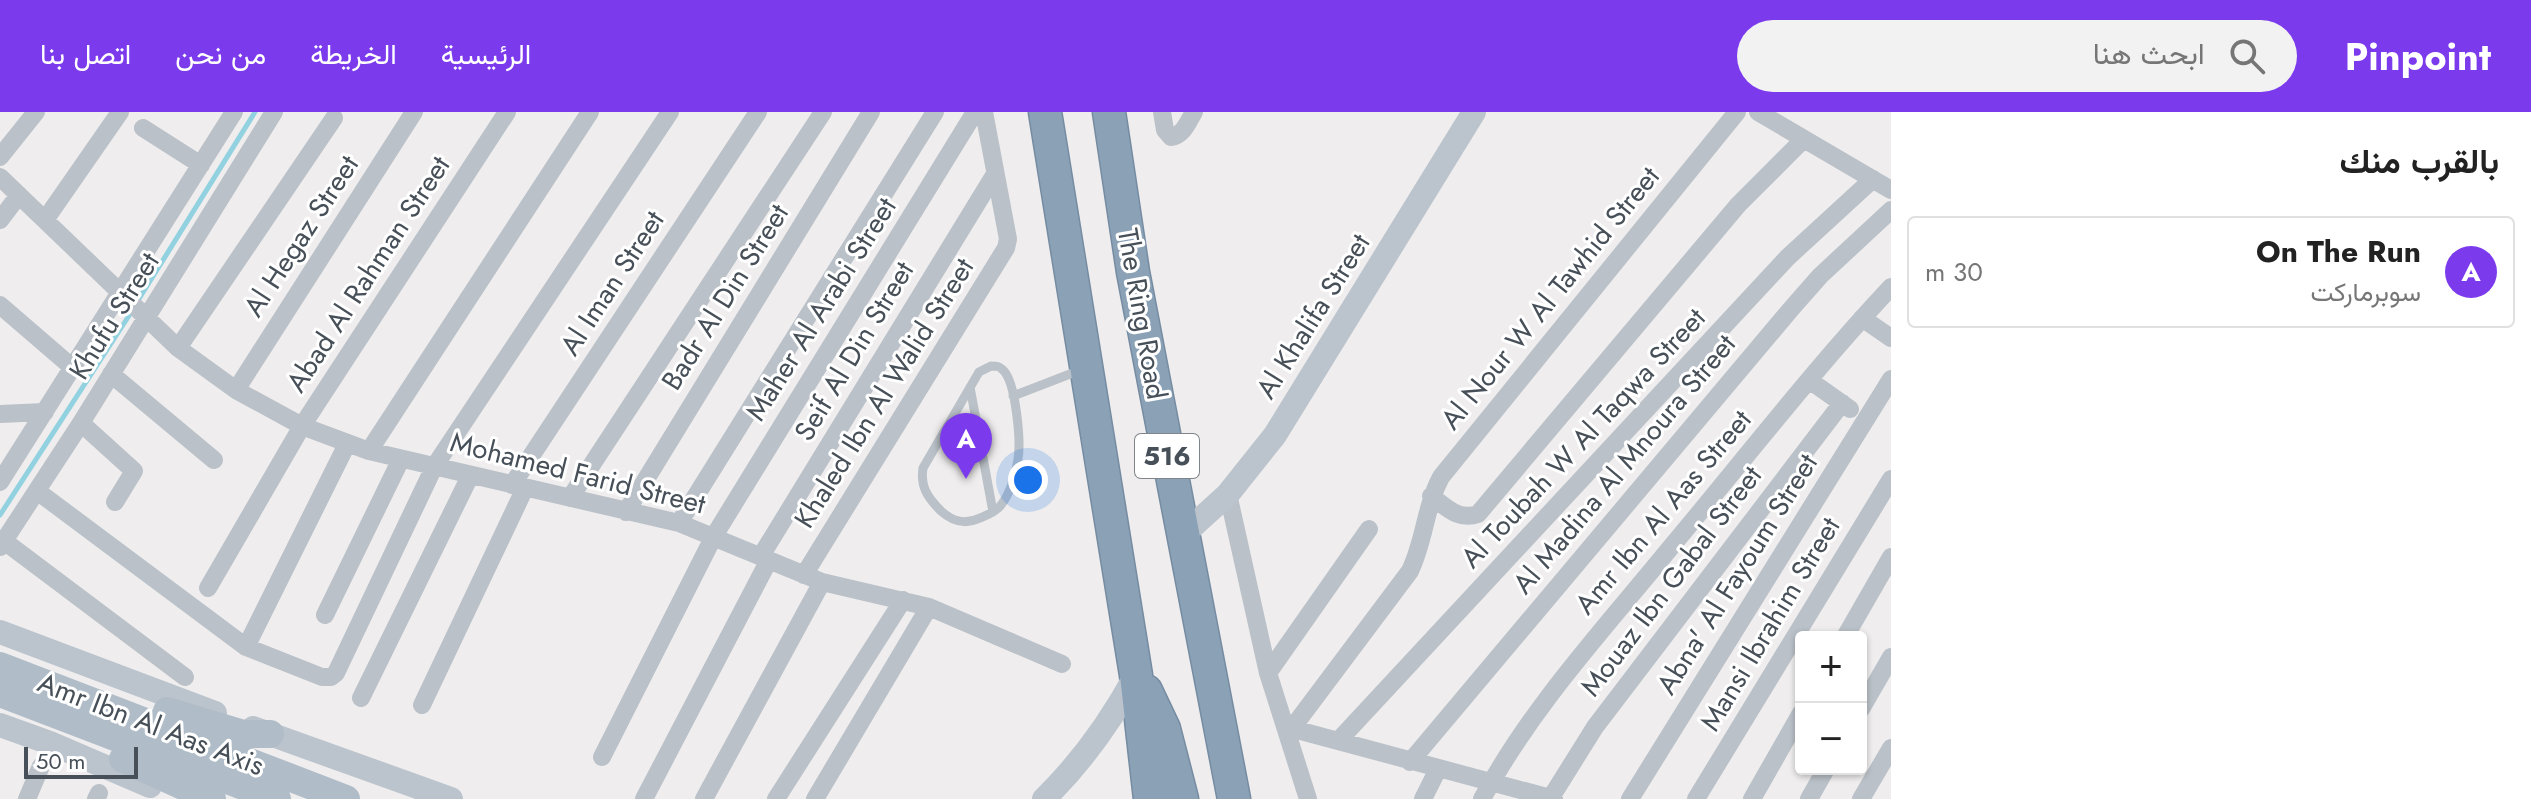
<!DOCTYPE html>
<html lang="ar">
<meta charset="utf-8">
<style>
body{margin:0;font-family:Jost,Vazirmatn,sans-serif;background:#f2f2f2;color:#222;direction:rtl}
.controls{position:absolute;right:24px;bottom:24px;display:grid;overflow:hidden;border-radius:8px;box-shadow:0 2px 6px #0004}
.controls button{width:72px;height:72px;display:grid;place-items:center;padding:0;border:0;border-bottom:2px solid #e0e0e0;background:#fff;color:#222;font:40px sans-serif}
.scale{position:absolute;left:24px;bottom:20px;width:114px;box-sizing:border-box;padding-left:8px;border:4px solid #475058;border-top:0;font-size:22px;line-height:28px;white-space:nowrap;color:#475058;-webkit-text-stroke:6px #fff;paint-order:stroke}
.you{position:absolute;left:1028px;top:368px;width:28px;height:28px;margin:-20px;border:6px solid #fff;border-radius:50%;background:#1a73e8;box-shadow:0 0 0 12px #1a73e833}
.badge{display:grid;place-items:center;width:52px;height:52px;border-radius:50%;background:#7c3aed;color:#fff;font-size:26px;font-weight:700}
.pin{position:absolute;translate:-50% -66px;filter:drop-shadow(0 2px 4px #0008)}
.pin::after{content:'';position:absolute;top:42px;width:28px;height:24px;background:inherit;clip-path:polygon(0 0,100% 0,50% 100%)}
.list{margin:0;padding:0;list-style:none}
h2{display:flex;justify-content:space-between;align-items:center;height:104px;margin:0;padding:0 32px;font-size:34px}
h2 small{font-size:26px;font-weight:400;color:#767676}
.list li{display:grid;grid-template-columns:52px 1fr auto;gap:24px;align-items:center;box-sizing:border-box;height:112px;margin:0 16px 16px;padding:0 16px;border:2px solid #e0e0e0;border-radius:8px}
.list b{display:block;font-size:30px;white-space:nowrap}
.list p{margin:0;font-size:26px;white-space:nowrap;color:#767676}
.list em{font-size:26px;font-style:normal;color:#767676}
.icon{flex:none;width:44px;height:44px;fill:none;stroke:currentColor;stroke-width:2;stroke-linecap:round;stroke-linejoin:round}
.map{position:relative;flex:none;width:1891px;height:687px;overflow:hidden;direction:ltr}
header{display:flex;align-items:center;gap:48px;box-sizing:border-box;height:112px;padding:0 40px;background:#7c3aed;color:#fff}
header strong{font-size:38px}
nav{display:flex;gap:44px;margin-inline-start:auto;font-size:28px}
.search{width:560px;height:72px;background:#f2f2f2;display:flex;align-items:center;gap:20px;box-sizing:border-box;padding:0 28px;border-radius:44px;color:#767676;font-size:30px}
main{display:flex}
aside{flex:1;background:#fff}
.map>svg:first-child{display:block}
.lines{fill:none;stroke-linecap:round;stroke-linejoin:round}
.stream{stroke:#92d2e0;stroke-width:5}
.highway-casing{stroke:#768ca2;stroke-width:35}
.lane{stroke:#bac1c8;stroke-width:9}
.street{stroke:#bac1c8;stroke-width:18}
.secondary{stroke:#bbc4cd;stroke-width:24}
.primary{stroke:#b0bdc9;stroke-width:28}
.highway{stroke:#8aa1b6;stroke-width:32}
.labels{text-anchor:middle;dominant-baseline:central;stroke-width:6;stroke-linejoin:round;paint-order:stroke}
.shield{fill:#fff;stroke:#7e848a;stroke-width:2}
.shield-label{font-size:26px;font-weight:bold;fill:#475058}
.street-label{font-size:28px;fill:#475058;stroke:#fff}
</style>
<header>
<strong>Pinpoint</strong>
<div class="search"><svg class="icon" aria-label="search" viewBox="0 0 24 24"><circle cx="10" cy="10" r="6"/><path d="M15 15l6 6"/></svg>ابحث هنا</div>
<nav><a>الرئيسية</a><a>الخريطة</a><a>من نحن</a><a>اتصل بنا</a></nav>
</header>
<main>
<aside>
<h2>بالقرب منك<small></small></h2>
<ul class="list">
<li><span class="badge">A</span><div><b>On The Run</b><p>سوبرماركت</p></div><em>30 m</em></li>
</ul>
</aside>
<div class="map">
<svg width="1891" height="687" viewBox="0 0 1891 687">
<rect width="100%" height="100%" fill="#efeded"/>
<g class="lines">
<path class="stream" d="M137,190l118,-190
M0,403l132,-204"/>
<defs>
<path id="highway" d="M1045,0l91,563 14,124
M1109,0l24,160 101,527
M1146,579l18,38 18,70"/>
</defs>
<use href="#highway" class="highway-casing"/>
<path class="lane" d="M991,254c6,0 8,0 12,4 13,12 18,72 15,89 -2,15 -8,35 -17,46 -5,7 -14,10 -21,13 -15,7 -27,4 -39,-7 -13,-13 -21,-24 -18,-43l56,-96z
M970,275l23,125
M1013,284l70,-27"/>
<path class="street" d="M1162,0l3,18 6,7c12,-1 17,-15 23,-25
M1758,0l133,78
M143,16l58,37
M0,45l36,-45
M0,65l178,171 58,42 66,36 67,25 310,72 143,59 107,25 133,57
M0,108l19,-25
M45,108l75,-108
M0,193l73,63
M1862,206l29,20
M178,236l156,-230
M111,262l103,86
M1809,268l41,29
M236,278l178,-278
M0,302l45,-2
M81,311l53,48 -19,31
M369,339l221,-339
M0,370l234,-370
M512,373l246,-373
M37,379l209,156 76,30h9l5,-4 98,-206 236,-355
M1228,382l40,179 40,126
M1431,384c15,11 27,25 47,18l260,-309 66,-66
M570,386l253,-386
M626,400l245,-400
M679,411l256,-411
M4,429l181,136
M0,435l81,-124 193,-311
M761,444l234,-382
M804,463l202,-327 2,-9 -24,-127
M208,476l94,-162 205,-314
M325,503l76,-156
M1845,525l46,-80
M246,535l101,-203
M1268,561l101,-144
M361,586l109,-222
M422,593l103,-217
M1861,597l30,-52
M1286,615l268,72
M1293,615l117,-156c15,-31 15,-64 31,-94l296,-365
M1339,628l448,-482 86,-79
M602,645l112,-221 261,-424
M1410,650l381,-453 29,-33 71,-66
M27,687l14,-33
M96,687l3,-6
M644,687l125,-239
M704,687l118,-217
M776,687l127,-199
M815,687l114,-192
M1423,687l15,-30
M1482,687c50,-93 123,-171 189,-252 73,-87 143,-178 220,-260
M1550,687l45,-72 247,-324
M1630,687l261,-420
M1696,687l195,-320
M1752,687l49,-86
M1809,687l17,-30
M1861,687l30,-51"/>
<path class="secondary" d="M1182,424l46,-42 47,-59 199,-323
M0,520l215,81
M0,613l50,18 100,43
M253,616l198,71
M1044,687c38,-37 67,-78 92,-124"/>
<path class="primary" d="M0,554l346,133
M0,581l277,106
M167,599l76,23h27
M123,647l89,40"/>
<use href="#highway" class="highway"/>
</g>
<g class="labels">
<rect class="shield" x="1135" y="322" width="64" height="44" rx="6"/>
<g class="shield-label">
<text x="1167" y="344">516</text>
</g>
<g class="street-label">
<text transform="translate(301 124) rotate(-57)">Al Hegaz Street</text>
<text transform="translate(368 162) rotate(-57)">Abad Al Rahman Street</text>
<text transform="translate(612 171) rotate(-57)">Al Iman Street</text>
<text transform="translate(725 185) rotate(-58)">Badr Al Din Street</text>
<text transform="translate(1550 186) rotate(-51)">Al Nour W Al Tawhid Street</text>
<text transform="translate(821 197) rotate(-58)">Maher Al Arabi Street</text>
<text transform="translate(1142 202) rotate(80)">The Ring Road</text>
<text transform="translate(114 204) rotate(-58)">Khufu Street</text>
<text transform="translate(1313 204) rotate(-58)">Al Khalifa Street</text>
<text transform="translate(854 239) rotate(-59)">Seif Al Din Street</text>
<text transform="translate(884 281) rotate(-58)">Khaled Ibn Al Walid Street</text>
<text transform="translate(1583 326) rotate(-47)">Al Toubah W Al Taqwa Street</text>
<text transform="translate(1624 352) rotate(-50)">Al Madina Al Mnoura Street</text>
<text transform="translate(578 361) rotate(14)">Mohamed Farid Street</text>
<text transform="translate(1663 400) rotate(-50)">Amr Ibn Al Aas Street</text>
<text transform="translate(1737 462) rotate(-58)">Abna' Al Fayoum Street</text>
<text transform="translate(1671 469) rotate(-53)">Mouaz Ibn Gabal Street</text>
<text transform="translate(1770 512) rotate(-59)">Mansi Ibrahim Street</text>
<text transform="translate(151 612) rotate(21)">Amr Ibn Al Aas Axis</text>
</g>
</g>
</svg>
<div class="controls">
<button>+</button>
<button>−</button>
</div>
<div class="scale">50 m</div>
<div class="you"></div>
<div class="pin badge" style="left:966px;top:367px">A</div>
</div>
</main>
